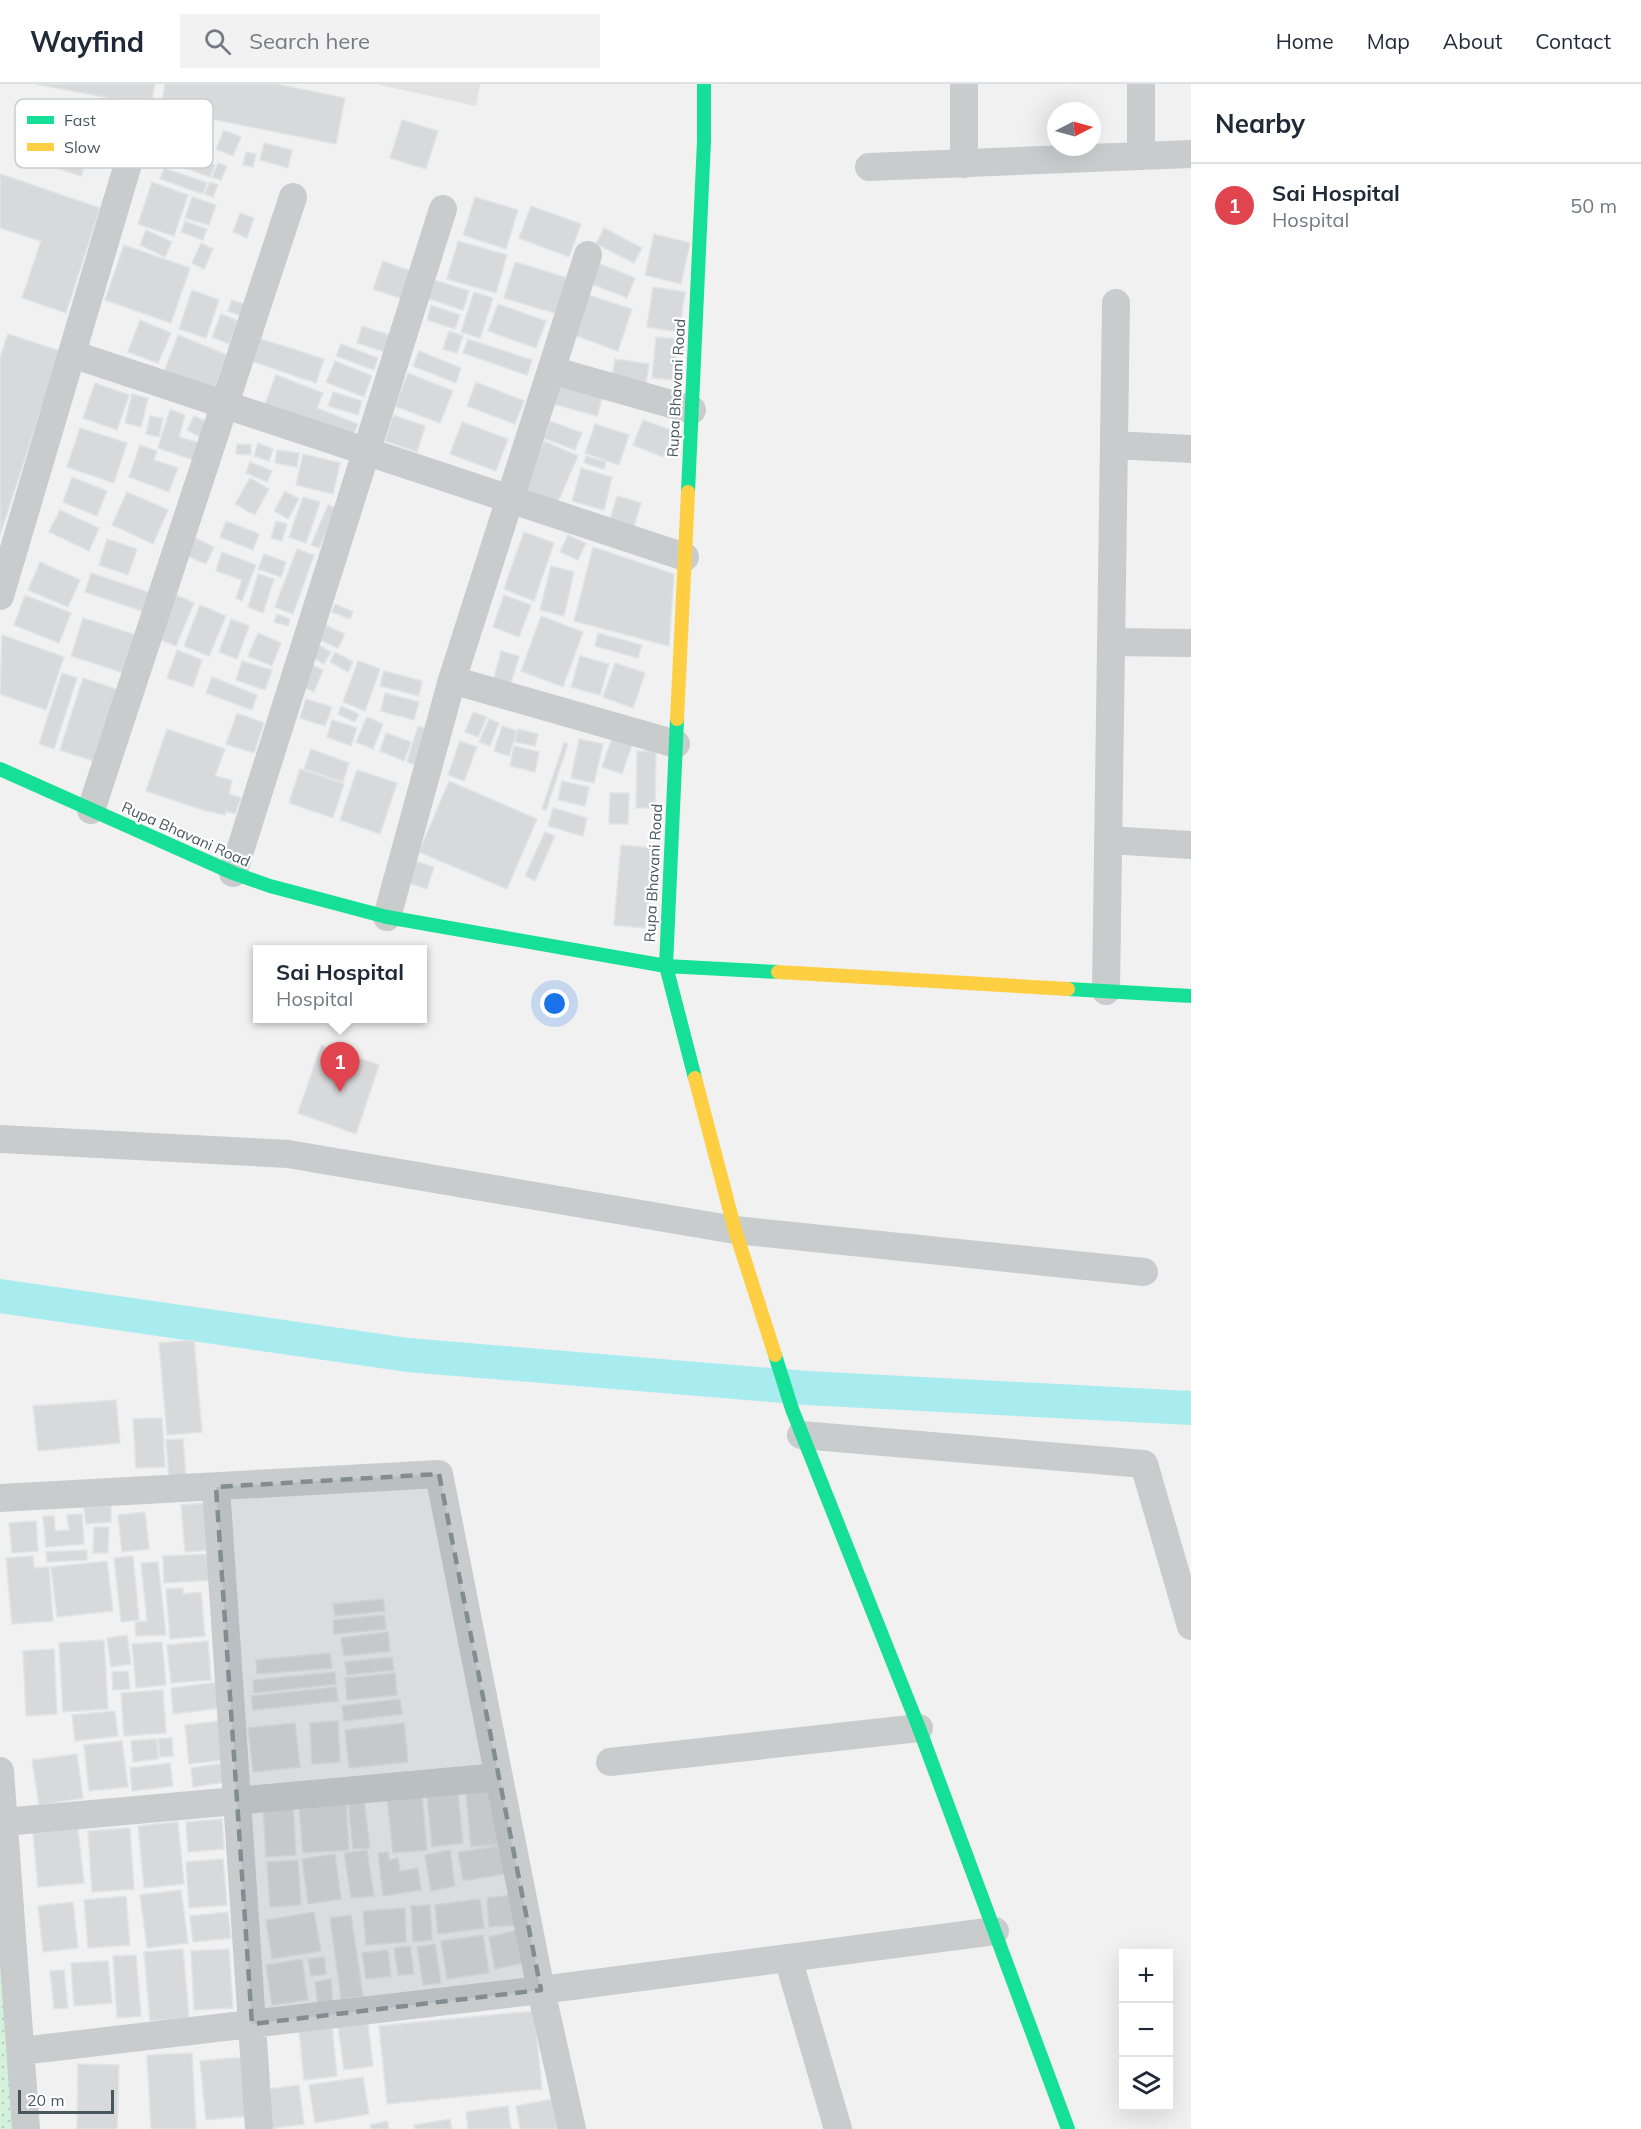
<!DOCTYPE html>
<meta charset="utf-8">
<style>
body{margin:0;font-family:Mulish,sans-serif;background:#f2f2f3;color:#1f2937}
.controls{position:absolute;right:18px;bottom:18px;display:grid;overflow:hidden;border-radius:0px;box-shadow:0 6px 24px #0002}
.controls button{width:54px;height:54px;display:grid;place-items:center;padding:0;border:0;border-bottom:2px solid #e0e1e3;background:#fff;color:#1f2937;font:30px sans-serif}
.compass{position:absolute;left:1047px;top:18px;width:54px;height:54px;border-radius:50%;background:#fff;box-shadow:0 6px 24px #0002;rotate:84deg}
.scale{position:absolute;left:18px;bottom:15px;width:96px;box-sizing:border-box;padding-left:6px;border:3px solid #47575e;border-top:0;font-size:16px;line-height:21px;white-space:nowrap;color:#47575e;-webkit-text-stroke:4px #fff;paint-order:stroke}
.you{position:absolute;left:555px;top:920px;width:21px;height:21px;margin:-15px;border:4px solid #fff;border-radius:50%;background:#1a73e8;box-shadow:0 0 0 9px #1a73e833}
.badge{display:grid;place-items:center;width:39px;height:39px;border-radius:50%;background:#828d91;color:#fff;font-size:20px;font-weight:700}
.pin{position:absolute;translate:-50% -50px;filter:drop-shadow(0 2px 3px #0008)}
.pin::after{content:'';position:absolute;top:32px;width:21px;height:18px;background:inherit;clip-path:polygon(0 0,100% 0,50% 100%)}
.popup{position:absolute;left:253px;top:861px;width:174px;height:78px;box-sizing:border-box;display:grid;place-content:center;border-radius:0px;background:#fff;filter:drop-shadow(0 2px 4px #0005);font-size:20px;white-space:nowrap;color:#747a83}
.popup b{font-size:22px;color:#1f2937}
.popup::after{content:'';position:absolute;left:50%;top:100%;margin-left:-12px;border:12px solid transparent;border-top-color:#fff}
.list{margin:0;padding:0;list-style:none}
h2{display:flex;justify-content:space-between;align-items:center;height:78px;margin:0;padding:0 24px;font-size:26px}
h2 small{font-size:20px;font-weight:400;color:#747a83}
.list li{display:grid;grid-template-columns:39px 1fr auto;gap:18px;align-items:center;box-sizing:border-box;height:84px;padding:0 24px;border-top:2px solid #e0e1e3}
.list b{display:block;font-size:22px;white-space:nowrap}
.list p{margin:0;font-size:20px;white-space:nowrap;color:#747a83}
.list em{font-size:20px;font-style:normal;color:#747a83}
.icon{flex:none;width:33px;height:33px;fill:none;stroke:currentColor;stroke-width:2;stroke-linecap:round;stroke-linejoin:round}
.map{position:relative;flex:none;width:1191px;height:2045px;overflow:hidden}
header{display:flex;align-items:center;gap:36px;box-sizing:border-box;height:84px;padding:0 30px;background:#fff;border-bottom:2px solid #e0e1e3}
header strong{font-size:28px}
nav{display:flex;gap:33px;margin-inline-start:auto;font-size:21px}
.search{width:420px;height:54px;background:#f2f2f3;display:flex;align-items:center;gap:15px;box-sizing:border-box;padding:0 21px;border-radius:0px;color:#747a83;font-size:22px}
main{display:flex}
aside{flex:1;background:#fff}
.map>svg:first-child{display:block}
.education{fill:#e3e2e3}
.park{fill:url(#park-dots)}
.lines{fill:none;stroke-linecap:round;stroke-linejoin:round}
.canal{stroke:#a8ecf0;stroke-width:34}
.building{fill:#d8d9da;stroke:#e2e3e4;stroke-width:1.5}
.street{stroke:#c8cccd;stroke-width:28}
.fast{stroke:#16e098;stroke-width:14}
.slow{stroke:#ffcf43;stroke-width:14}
.marked{fill:#828d91;fill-opacity:0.2;stroke:#828d91;stroke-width:4.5;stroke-dasharray:12 8;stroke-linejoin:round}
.labels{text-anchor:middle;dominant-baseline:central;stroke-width:4.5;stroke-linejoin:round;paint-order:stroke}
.street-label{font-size:15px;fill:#47575e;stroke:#fff}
.key{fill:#fff;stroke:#c8cdcf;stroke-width:1.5}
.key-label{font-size:16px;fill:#47575e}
</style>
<header>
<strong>Wayfind</strong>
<div class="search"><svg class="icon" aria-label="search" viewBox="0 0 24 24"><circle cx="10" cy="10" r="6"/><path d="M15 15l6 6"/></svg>Search here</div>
<nav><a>Home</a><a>Map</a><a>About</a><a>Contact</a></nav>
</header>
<main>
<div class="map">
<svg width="1191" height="2045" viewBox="0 0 1191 2045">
<defs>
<pattern id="park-dots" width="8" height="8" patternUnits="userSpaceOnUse" patternTransform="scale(1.5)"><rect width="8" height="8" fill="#d4f1db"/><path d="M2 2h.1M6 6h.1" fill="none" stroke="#b7d1be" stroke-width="1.8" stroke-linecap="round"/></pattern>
</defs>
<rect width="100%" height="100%" fill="#f1f1f1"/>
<path class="education" d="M376,0h104l-4,22z"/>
<path class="park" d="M0,1878l30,167h-30z"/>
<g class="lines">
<path class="canal" d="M0,1212l408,59 399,33 384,20"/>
</g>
<path class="building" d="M36,0h119l-4,22z
M165,0h111l69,14 -9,46 -175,-35z
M59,25l39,13 -17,54 -40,-13z
M167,32l45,12 -5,20 -45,-11z
M402,36l36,11 -12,38 -36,-11z
M224,46l17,7 -8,19 -17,-7z
M264,59l28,7 -4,18 -28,-8z
M170,65l45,16 -5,12 -44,-16z
M246,68l10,2 -3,13 -10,-2z
M218,79l9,3 -6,14 -9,-3z
M164,84l43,15 -4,11 -43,-15z
M0,90l100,34 -34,105 -44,-15 19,-57 -41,-13z
M152,98l36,13 -14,41 -36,-12z
M210,98l8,3 -5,12 -8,-3z
M192,113l24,8 -7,20 -24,-7z
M475,113l43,13 -12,39 -43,-14z
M531,122l50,18 -12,33 -50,-19z
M240,129l14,5 -7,20 -14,-6z
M185,137l22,8 -4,11 -22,-8z
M604,144l38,20 -8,15 -38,-19z
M146,146l26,12 -7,15 -25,-12z
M654,150l36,9 -9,41 -36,-9z
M458,157l49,14 -11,38 -49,-14z
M201,159l12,6 -9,20 -12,-6z
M124,161l66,23 -19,55 -66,-23z
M383,177l30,11 -10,27 -30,-10z
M515,178l56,17 -10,36 -57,-17z
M595,178l40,16 -8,20 -40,-16z
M431,195l38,12 -6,19 -37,-12z
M653,203l32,5 -6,40 -32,-5z
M192,206l27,10 -13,38 -27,-9z
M474,208l19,6 -13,40 -19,-6z
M585,210l47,15 -14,42 -47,-17z
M232,216l17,6 -4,11 -17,-6z
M498,220l48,17 -10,27 -48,-17z
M431,221l29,10 -5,14 -28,-9z
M221,230l17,7 -9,23 -17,-7z
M140,236l31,13 -13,30 -30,-11z
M362,242l34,11 -4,17 -35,-11z
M449,247l14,5 -6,17 -14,-4z
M8,250l52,17 -60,184v-177z
M178,251l49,20 -14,39 -50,-19z
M255,253l69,22 -8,24 -68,-23z
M656,253l22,2 -4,41 -22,-2z
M468,255l64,21 -5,15 -64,-22z
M341,260l37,14 -4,12 -38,-14z
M419,267l42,17 -5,15 -43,-17z
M615,275l34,5 -3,19 -34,-6z
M335,277l37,15 -8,21 -38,-15z
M408,289l45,18 -13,32 -45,-17z
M276,291l47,18 -6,15 41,16 -8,19 -87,-34z
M552,297l51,14 -6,21 -51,-14z
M476,298l48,19 -9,23 -48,-18z
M95,299l34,12 -12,35 -34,-12z
M333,308l29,9 -4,14 -30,-9z
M132,310l16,4 -7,29 -16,-4z
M170,325l15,6 -6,22 20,6 -5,17 -36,-12z
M393,331l32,11 -8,26 -32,-11z
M150,332l13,2 -4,19 -13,-3z
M194,332l13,6 -7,15 -13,-7z
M643,336l30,11 -10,26 -30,-12z
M550,337l32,12 -7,17 -31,-12z
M462,338l46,17 -12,32 -46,-17z
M595,340l34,11 -10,30 -34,-12z
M80,344l47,15 -13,40 -47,-16z
M544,357l34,15 -22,50 -34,-15z
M258,359l15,6 -4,12 -15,-5z
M237,360l14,1v10l-15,-1z
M140,361l17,6 -3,9 24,8 -9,24 -40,-15z
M277,366l22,3 -2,14 -22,-4z
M303,370l37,9 -7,31 -37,-9z
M586,372l20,6 -2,7 -20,-6z
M250,378l22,9 -5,11 -21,-9z
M581,384l31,9 -8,33 -32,-9z
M72,393l35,14 -10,25 -34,-14z
M250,394l19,11 -14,26 -20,-11z
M285,407l14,8 -11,20 -14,-8z
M127,408l41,18 -15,34 -41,-19z
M617,412l24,7 -9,31 -24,-7z
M303,413l17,5 -14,41 -17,-6z
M328,421l9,3 -18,40 -8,-3z
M60,426l39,18 -10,23 -40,-19z
M226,437l33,13 -6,16 -33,-13z
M276,437l11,3 -5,17 -11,-3z
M524,448l30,11 -20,58 -30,-12z
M568,451l18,8 -8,17 -18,-8z
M195,454l19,9 -8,17 -19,-8z
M107,455l30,10 -9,26 -29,-10z
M593,463l81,27 -5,72 -95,-25z
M297,465l17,6 -21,59 -18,-7z
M222,468l34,13 -14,36 -6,-3 6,-18 -26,-9z
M264,470l22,8 -5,15 -23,-8z
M40,478l40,18 -12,27 -40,-17z
M551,482l23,6 -10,44 -24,-6z
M91,489l60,20 -6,19 -60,-20z
M258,490l16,5 -11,34 -15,-6z
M25,511l46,18 -12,30 -45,-18z
M176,511l18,8 -18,43 -17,-7z
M504,511l27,10 -12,32 -26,-10z
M335,520l18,8 -3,7 -18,-7z
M200,521l26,11 -17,40 -25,-10z
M277,530l13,5 -2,7 -14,-4z
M541,532l42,16 -20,55 -42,-16z
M83,534l56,18 -12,38 -56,-18z
M231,535l18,7 -12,33 -18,-7z
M326,541l19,9 -7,14 -18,-8z
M258,549l23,10 -9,23 -24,-10z
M598,549l44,12 -4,13 -43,-12z
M2,551l62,22 -18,53 -46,-16z
M319,561l12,7 -7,12 -12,-7z
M177,566l25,10 -9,27 -26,-9z
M501,567l18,5 -9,31 -17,-5z
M335,568l18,10 -5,10 -18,-10z
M580,572l29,8 -9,31 -29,-8z
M242,577l30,9 -7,20 -29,-10z
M358,577l22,8 -15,42 -22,-9z
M615,579l30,10 -12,35 -30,-11z
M310,580l13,6 -9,22 -13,-6z
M384,587l38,10 -3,15 -39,-10z
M62,589l15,5 -23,71 -15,-5z
M212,593l45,18 -5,15 -46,-17z
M83,594l39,13 -22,72 -40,-13z
M385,609l34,9 -5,18 -33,-9z
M306,615l26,8 -7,19 -25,-8z
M341,622l18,8 -4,8 -17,-8z
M473,628l14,5 -9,20 -13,-5z
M237,629l27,10 -10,30 -28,-9z
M367,633l16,7 -10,25 -17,-7z
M489,635l10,4 -9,23 -11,-4z
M332,636l25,8 -6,18 -24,-9z
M418,642l17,6 -12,35 -16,-5z
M502,642l15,5 -8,25 -15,-5z
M167,645l58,20 -10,27 17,4 -3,14 12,4 -6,16 -9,-3 -1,4 -22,-5 -57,-19z
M518,645l20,5 -3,12 -20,-4z
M386,649l25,9 -7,19 -24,-10z
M612,654l20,7 -10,29 -20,-7z
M579,655l24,5 -9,39 -23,-5z
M460,657l17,6 -13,34 -16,-6z
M564,659l4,1 -22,66 -4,-1z
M514,662l25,6 -4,20 -25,-6z
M311,665l38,14 -6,19 -39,-13z
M637,667h19l-1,57h-19z
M300,685l44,15 -11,34 -44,-15z
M357,686l40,13 -17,51 -40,-14z
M449,697l88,38 -30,70 -88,-37z
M562,697l27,6 -4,19 -27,-6z
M610,709h19l-1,31h-19z
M553,724l34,10 -4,18 -35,-10z
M545,748l10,4 -20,45 -10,-5z
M621,761l32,3 -8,80 -31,-3z
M411,776l23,7 -7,22 -22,-7z
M321,961l58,20 -23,69 -58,-21z
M194,1256l8,92 -35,3 -8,-92z
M116,1316l4,43 -82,8 -5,-45z
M162,1334l3,49 -29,1 -3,-49z
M183,1355l3,37 -17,1 -3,-37z
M207,1419l4,47 -26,2 -4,-47z
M111,1422v16l-25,2 -2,-17z
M145,1428l4,37 -27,3 -4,-37z
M82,1430l2,30 -38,3 -3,-31h11l1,15 14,-1 -2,-15z
M36,1437l2,30 -26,2 -3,-30z
M94,1443h15l-1,26h-15z
M87,1466v10l-40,2 -1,-10z
M211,1470l2,26 -49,3 -1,-27z
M33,1472l1,12 15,-1 4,54 -41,3 -6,-66z
M133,1472l6,64 -18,2 -7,-64z
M107,1477l6,50 -56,6 -6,-50z
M158,1478l8,73 -30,1 -1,-14 12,-1 -6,-58z
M183,1504v6l18,-2 4,44 -35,3 -4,-50z
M383,1515l2,12 -50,5 -2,-12z
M384,1531l2,14 -52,5 -1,-14z
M388,1548l2,19 -46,5 -3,-18z
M127,1551l4,29 -20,3 -4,-29z
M104,1556l4,69 -45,3 -4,-69z
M208,1557l3,39 -40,3 -4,-38z
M162,1558l4,43 -30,3 -4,-44z
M54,1565l3,65 -31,2 -3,-65z
M330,1569l2,15 -75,6 -1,-14z
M392,1573l2,13 -47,5 -2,-13z
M128,1587l2,18 -17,1 -1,-18z
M335,1588l1,12 -82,9 -1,-13z
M395,1589l2,22 -50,5 -2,-22z
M218,1598l3,26 -48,6 -2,-26z
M336,1603l2,14 -85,9 -2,-14z
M163,1606l3,43 -42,3 -3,-43z
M400,1615l2,15 -58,7 -2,-15z
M115,1627l3,25 -43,5 -3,-26z
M228,1636l5,39 -44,5 -4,-39z
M338,1637l2,41 -28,2 -2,-41z
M295,1639l5,44 -47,5 -5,-44z
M404,1639l4,39 -59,6 -4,-38z
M172,1654l1,18 -13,1 -2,-18z
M157,1655l1,20 -25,3 -2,-21z
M122,1657l6,46 -39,4 -5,-46z
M77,1670l6,44 -44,7 -7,-45z
M170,1679l3,23 -41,5 -2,-23z
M224,1679l2,19 -33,5 -2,-19z
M497,1698l6,62 -32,3 -6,-62z
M458,1709l5,50 -31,4 -5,-51z
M422,1710l5,56 -34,3 -6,-56z
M364,1717l6,47 -17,1 -5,-47z
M293,1719l3,52 -30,2 -3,-52z
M346,1720l3,46 -46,3 -4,-46z
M222,1735l2,30 -36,3 -2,-30z
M178,1738l6,62 -40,4 -6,-62z
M130,1744l4,61 -42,3 -4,-61z
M78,1745l6,54 -46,4 -5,-54z
M502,1761l4,29 -43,7 -5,-29z
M367,1766l7,46 -23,2 -7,-45z
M450,1766l5,36 -24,5 -6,-36z
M388,1768l1,8 9,-2 2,13 18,-3 3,22 -38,6 -5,-43z
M335,1770l6,45 -33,5 -6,-45z
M223,1775l4,46 -38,3 -3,-46z
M298,1776l3,45 -31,2 -3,-45z
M181,1806l7,53 -41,5 -7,-53z
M512,1811l3,30 -26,2 -2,-29z
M126,1812l4,49 -42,3 -4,-48z
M480,1815l4,29 -46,6 -3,-29z
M73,1818l5,46 -35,4 -5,-46z
M430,1821l2,35 -19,2 -2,-36z
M405,1824l1,34 -40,3 -3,-34z
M228,1828l3,26 -38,4 -3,-26z
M314,1828l7,39 -49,8 -6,-39z
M351,1831l12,81 -22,3 -11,-81z
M517,1846l7,33 -29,6 -6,-32z
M483,1851l6,38 -42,6 -6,-38z
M435,1860l6,39 -18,2 -6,-38z
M410,1862l4,28 -16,1 -4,-27z
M183,1865l6,69 -39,3 -6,-69z
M229,1865l4,59 -39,2 -3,-59z
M388,1866l3,26 -25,3 -4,-26z
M136,1871l5,61 -24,2 -4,-62z
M324,1873l2,17 -15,2 -3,-17z
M302,1875l6,41 -36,5 -6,-40z
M108,1877l4,42 -38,3 -3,-43z
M64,1886l4,38 -14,1 -4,-38z
M331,1895l2,25 -15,2 -3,-24z
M534,1927l8,78 -155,15 -8,-78z
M368,1940l5,42 -29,4 -6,-43z
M332,1943l5,49 -33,4 -5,-49z
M192,1969l4,76h-45l-4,-74z
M243,1973l5,59 -42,4 -6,-59z
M78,1980l41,1 -2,64h-40z
M363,1993l6,37 -54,9 -6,-38z
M299,2001l5,39 -38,5 -4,-39z
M553,2015l5,30h-38l-4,-23z
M508,2022l3,23h-43l-2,-17z
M450,2035l2,10h-37l-1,-4z
M387,2037l2,8h-18l-1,-4z"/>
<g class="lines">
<path class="street" d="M1141,0v72
M964,80v-80
M869,83l322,-13
M72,270l613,203
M551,286l141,40
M1114,361l77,4
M0,512l128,-432
M1111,558l80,1
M452,596l224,64
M91,726l202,-613
M1108,756l83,5
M233,789l210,-664
M387,833l65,-237 136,-425
M1106,907l10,-688
M0,1055l288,15 447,76 409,42
M801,1351l343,29 47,162
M216,1403l43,642
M0,1414l439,-24 102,516 31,139
M610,1678l309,-34
M0,1687l26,358
M4,1738l495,-45
M788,1874l50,171
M21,1967l520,-61 454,-59"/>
<path class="fast" d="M688,408l16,-351v-57
M677,635l-11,247 29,112
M0,685l233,104 37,13 117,31 279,49 112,6
M1068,905l123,7
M775,1271l17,54 127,319 149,401"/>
<path class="slow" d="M677,635l11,-227
M778,888l290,17
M695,994l40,152 40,125"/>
</g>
<path class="marked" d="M439,1390l102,516 -289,34 -36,-537z"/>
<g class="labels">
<g class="street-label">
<text transform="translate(676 304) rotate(-87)">Rupa Bhavani Road</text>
<text transform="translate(186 750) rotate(24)">Rupa Bhavani Road</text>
<text transform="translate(653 789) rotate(-87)">Rupa Bhavani Road</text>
</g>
</g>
<rect x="15" y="15" width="198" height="69" rx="9" class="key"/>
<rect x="27" y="32" width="27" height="8" fill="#16e098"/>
<rect x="27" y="59" width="27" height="8" fill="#ffcf43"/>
<g class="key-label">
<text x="64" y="42">Fast</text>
<text x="64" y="69">Slow</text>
</g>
</svg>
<div class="controls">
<button>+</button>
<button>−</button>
<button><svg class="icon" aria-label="layers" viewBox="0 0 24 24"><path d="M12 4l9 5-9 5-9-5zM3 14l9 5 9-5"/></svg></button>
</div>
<svg class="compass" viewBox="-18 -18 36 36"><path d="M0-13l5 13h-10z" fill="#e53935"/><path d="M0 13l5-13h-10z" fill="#747a83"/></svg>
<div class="scale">20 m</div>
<div class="you"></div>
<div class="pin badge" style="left:340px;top:1008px;background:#e0444e">1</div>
<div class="popup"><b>Sai Hospital</b>Hospital</div>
</div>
<aside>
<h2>Nearby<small></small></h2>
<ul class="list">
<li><span class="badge" style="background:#e0444e">1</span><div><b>Sai Hospital</b><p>Hospital</p></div><em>50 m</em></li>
</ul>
</aside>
</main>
